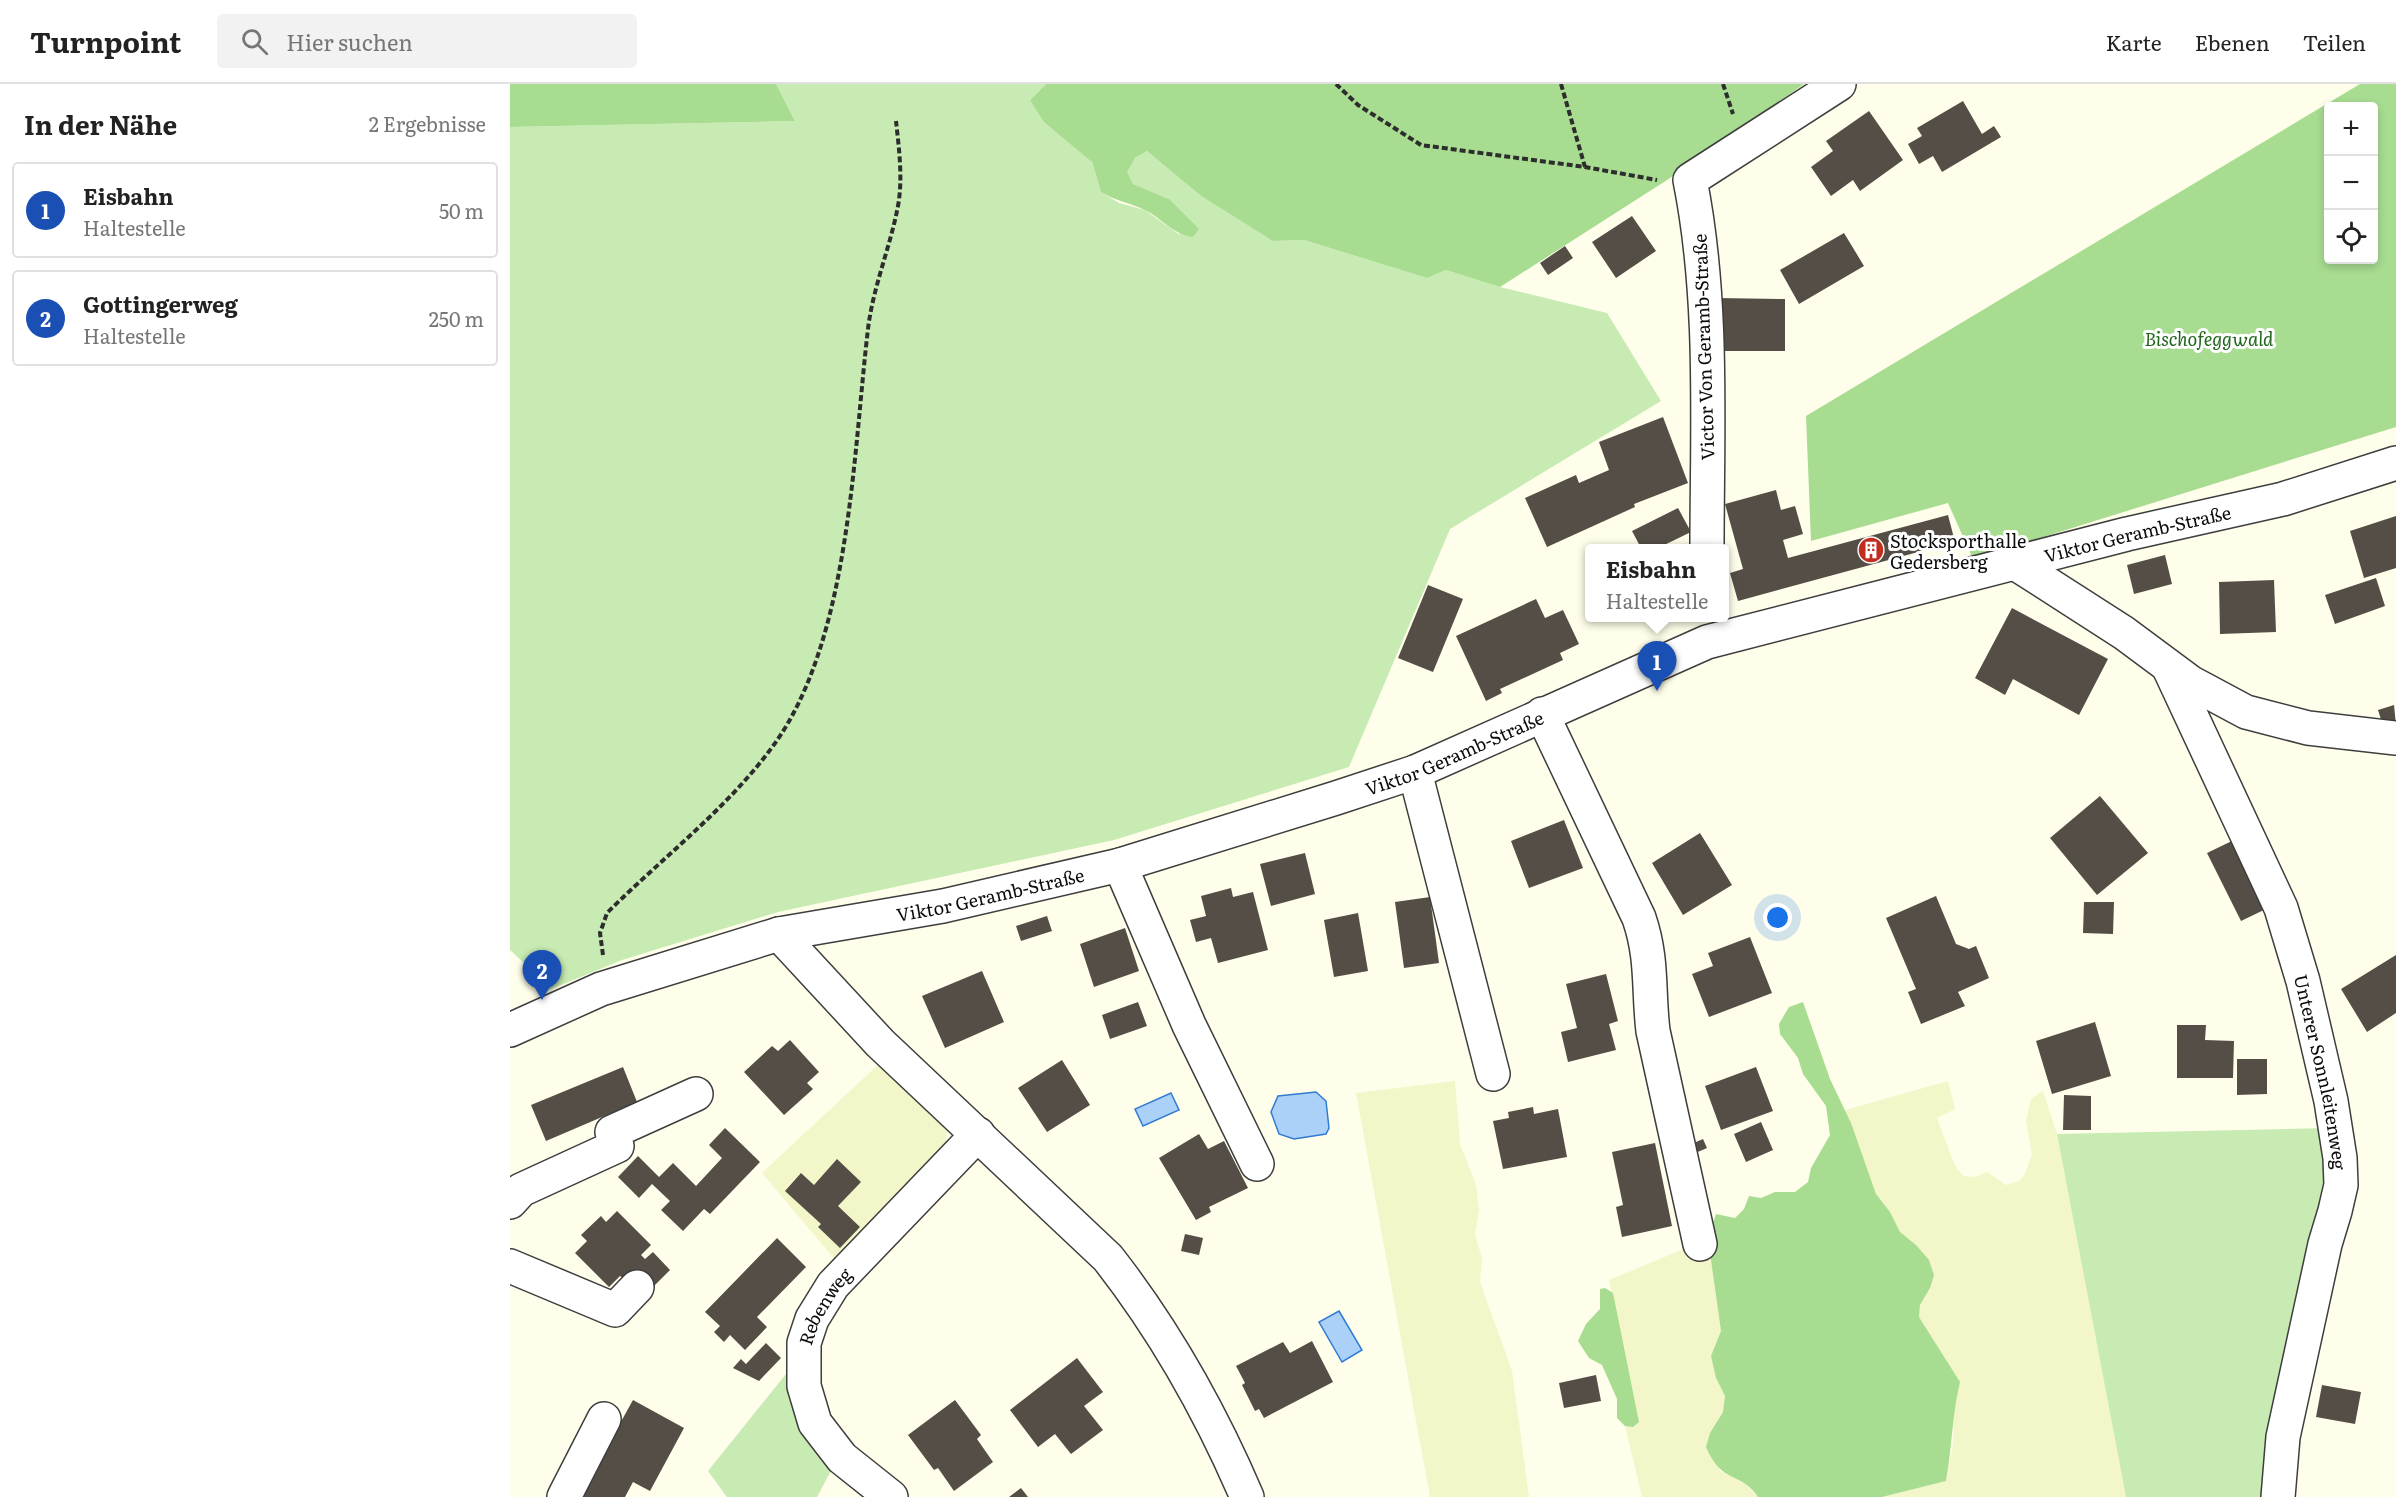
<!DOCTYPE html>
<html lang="de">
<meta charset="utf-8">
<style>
body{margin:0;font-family:Literata,serif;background:#f2f2f2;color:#222}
.controls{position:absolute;right:18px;top:18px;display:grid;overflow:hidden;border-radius:6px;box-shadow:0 3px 9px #0003}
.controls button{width:54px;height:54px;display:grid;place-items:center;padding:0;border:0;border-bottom:2px solid #e0e0e0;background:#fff;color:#222;font:30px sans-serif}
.you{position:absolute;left:1268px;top:834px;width:21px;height:21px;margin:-15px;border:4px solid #fff;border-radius:50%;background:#1a73e8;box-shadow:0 0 0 9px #1a73e833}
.badge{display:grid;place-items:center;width:39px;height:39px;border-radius:50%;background:#b45309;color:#fff;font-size:20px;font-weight:700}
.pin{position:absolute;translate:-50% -50px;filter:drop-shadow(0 2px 3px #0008)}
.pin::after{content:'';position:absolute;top:32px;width:21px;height:18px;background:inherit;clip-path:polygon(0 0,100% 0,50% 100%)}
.popup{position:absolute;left:1075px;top:460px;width:144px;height:78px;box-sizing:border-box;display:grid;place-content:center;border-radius:6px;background:#fff;filter:drop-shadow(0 2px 4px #0005);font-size:20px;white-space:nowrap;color:#767676}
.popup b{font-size:22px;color:#222}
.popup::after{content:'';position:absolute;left:50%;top:100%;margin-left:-12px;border:12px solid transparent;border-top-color:#fff}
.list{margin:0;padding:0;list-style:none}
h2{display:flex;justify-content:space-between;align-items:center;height:78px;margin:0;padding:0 24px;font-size:26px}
h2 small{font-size:20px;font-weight:400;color:#767676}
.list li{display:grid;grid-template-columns:39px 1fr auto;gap:18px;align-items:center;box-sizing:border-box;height:96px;margin:0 12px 12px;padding:0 12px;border:2px solid #e0e0e0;border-radius:6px}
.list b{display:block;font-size:22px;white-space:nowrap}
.list p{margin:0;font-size:20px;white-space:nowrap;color:#767676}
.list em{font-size:20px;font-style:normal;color:#767676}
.icon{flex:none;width:33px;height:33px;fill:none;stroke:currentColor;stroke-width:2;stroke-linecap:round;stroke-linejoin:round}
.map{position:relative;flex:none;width:1886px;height:1413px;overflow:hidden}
header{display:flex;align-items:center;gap:36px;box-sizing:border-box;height:84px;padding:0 30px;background:#fff;border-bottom:2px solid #e0e0e0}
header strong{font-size:28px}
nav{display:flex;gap:33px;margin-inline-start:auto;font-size:21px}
.search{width:420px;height:54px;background:#f2f2f2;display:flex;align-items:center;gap:15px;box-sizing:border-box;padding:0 21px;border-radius:6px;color:#767676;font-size:22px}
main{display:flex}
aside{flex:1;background:#fff}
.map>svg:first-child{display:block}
.farmland{fill:#f3f6c9}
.green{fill:#c7ebb2}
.forest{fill:#a8dc91;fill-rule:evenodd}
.water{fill:#acd1f9;stroke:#307bd3;stroke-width:1.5}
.building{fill:#544e47}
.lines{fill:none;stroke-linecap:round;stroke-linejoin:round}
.minor-casing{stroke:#3e3e3e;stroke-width:36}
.path{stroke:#2d2d2d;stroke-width:4;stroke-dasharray:6 3;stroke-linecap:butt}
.minor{stroke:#fff;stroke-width:33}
.labels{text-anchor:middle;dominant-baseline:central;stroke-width:6;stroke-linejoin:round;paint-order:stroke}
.park-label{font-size:18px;font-style:italic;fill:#1f651a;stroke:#fff}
.street-label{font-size:18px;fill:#0b0b0b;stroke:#fff}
.poi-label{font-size:18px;fill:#0b0b0b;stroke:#fff;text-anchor:start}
</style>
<header>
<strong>Turnpoint</strong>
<div class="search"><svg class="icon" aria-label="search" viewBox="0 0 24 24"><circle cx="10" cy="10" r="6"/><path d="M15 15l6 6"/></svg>Hier suchen</div>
<nav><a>Karte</a><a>Ebenen</a><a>Teilen</a></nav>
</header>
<main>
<aside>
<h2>In der Nähe<small>2 Ergebnisse</small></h2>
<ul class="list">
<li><span class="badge" style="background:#1a4fb4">1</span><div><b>Eisbahn</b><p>Haltestelle</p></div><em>50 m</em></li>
<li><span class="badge" style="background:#1a4fb4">2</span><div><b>Gottingerweg</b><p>Haltestelle</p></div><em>250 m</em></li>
</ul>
</aside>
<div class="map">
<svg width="1886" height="1413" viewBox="0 0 1886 1413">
<rect width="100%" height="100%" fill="#fffeea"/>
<path class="farmland" d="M372,977l65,66 -1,15 -6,13 -103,107 -75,-89z
M945,997l5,63 16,41 3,25 -4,25 7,23 -2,24 32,89 17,126h-99l-74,-404z
M1438,997l7,28 -18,9 18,48 8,10 12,1 12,-5 19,13 13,-4 6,-7 7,-19 -6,-34 5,-22 12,-8 14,43 69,363h-244l64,-16 7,-37 1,-40 6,-22 -41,-65 1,-12 10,-17 -14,-43 -16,-13 -10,-20 -14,-18 -31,-84z
M1198,1155l13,92 -10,25 5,22 9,18 -2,16 -13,21 10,38 26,13 12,13h-116l-17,-71 7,1 7,-5 -30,-142z"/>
<path class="green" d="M266,0h270l-16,16 62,62 9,30 18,11 26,7 35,25 -11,-36 -36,-15 -7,-12 9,-14 12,-7 54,45 72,45 31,-1 123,38 19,-8 54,17 107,26 54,88 -211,128 -101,238 -235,73 -336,72 -156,48 -83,34 -15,-31 -14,-13v-823l285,-6z
M1819,1044l4,31 -62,338h-145l-69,-363z
M280,1285l43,98 -16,30h-90l-19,-26z"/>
<path class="forest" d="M0,0h266l19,37 -285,6z
M536,0h758l-112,80 -192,123 -54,-17 -19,8 -123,-38 -31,1 -72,-45 -54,-45 -12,7 -8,14 6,12 36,15 30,30 -6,8c-21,-3 -30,-18 -48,-27 -15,-7 -29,-9 -44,-18l-9,-30 -48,-40 -14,-22z
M1850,0h36v343l-423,132 -25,-56 -137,38 -5,-125zM1818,22h46v154h-46z
M1293,918l27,77 21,44 25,71 14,18 10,20 16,13 13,15 5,15 -4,13 -10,17 -1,12 41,65c-8,33 -8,66 -14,99l-64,16h-124c-17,-26 -36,-12 -52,-50l4,-14 13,-21 2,-16 -9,-18 -5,-22 10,-25 -13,-92 8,-25 19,4 9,-9 5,-13 12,2 14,-6h20l13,-10 3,-14 19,-33 -4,-29 -23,-32 -5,-16 -18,-24 -1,-10 10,-17z
M1095,1204l8,5 26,129 -6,5 -8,-1 -8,-8v-19l-15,-34 -13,-7 -11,-17 8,-17 14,-15v-20z"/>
<path class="water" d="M806,1008l10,9 3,27 -3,6 -32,5 -15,-5 -8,-22 7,-16z
M661,1009l8,17 -36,16 -8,-17z
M829,1227l23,39 -20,12 -23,-40z"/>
<path class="building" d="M1453,17l19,33 12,-8 7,11 -59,35 -9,-16 -14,8 -11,-20 14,-8 -5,-8z
M1359,27l34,49 -43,31 -7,-11 -22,16 -20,-29 22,-16 -7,-10z
M1122,132l24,35 -40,27 -24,-36z
M1334,149l20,33 -65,38 -19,-34z
M1055,162l8,12 -25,17 -8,-12z
M1208,214l67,1v52h-68z
M1153,333l25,66 -54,21 1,3 -88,40 -22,-49 51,-23 3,8 30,-13 -10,-28z
M1266,406l5,20 14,-4 8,28 -20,6 5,18 160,-43 7,27 -217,59 -8,-28 13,-4 -18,-65z
M1168,424l13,24 -33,16h-17l-9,-17z
M1886,432v52l-32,10 -14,-47z
M1655,471l7,29 -38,10 -7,-29z
M1866,494l9,28 -50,18 -10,-29z
M1764,496l2,52 -56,2 -1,-52z
M918,501l35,14 -30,73 -35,-14z
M1026,515l9,19 18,-8 16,34 -19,9 3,7 -63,29 2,4 -16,8 -30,-65z
M1502,524l96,51 -29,56 -66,-36 -8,16 -30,-17z
M1884,621l2,20 -12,4 -6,-19z
M1590,712l48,57 -51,42 -47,-57z
M1054,736l19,48 -54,20 -18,-47z
M1190,749l32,52 -49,30 -31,-52z
M1726,755l34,68 -29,14 -34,-68z
M795,769l10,41 -44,12 -11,-42z
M721,804l2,9 20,-5 15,58 -50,13 -7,-25 -15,4 -6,-22 16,-4 -5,-20z
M1426,812l20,48 13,5 7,-3 13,32 -31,14 7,14 -44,18 -13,-32 8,-3 -30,-71z
M920,813l9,66 -35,5 -9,-66z
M1574,818h30l-1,32 -30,-1z
M848,829l10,58 -34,6 -10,-57z
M537,832l5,15 -31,10 -5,-15z
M615,844l14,43 -45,16 -14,-43z
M1240,853l22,56 -63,24 -17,-43 21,-8 -5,-13z
M1886,871v58l-29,19 -26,-43z
M472,887l22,51 -59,26 -23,-52z
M1096,890l12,47 -9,3 7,26 -48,12 -7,-30 16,-4 -11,-44z
M628,918l9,24 -37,13 -8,-24z
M1585,938l16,54 -59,18 -16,-53z
M1667,941h29l-1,15 29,1 -1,37h-56z
M280,956l29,32 -12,11 6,6 -29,26 -40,-43 28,-26 6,5z
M1727,975h30v35l-30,1z
M552,976l28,45 -43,27 -29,-44z
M113,983l14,35 -91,39 -15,-36z
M1246,983l17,44 -52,19 -16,-44z
M1554,1011l27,1v34h-28z
M1023,1023l1,7 24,-5 9,48 -64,12 -10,-48 16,-3 -1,-6z
M1251,1038l12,28 -27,12 -12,-28z
M215,1044l35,34 -50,52 -6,-5 -21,22 -22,-21 9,-9 -18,-17 -13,14 -21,-21 20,-21 21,21 14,-14 23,23 26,-28 -13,-13z
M689,1050l9,15 16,-8 24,47 -39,19 2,5 -15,8 -37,-62z
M1193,1055l4,9 -14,6 -4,-9z
M1145,1059l17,83 -50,11 -6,-30 7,-2 -11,-53z
M327,1075l24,23 -23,24 22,21 -20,21 -22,-21 3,-3 -36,-33 16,-18 13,12z
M107,1127l34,34 -10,10 4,4 8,-7 17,18 -25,25 -25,-19 -11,11 -34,-34 12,-12 -6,-6 20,-19 5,6z
M675,1150l18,4 -4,17 -18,-4z
M267,1154l29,29 -49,50 10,10 -22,23 -15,-15 -6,7 -10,-10 6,-6 -15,-14z
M802,1257l21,41 -69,36 -5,-9 -4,2 -13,-26 3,-2 -9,-17 47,-24 7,11z
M256,1259l15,15 -22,23 -26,-13 8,-9 5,5z
M567,1274l26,34 -19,14 19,24 -32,24 -16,-20 -17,13 -28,-37z
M1086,1291l5,26 -37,7 -5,-25z
M1812,1301l39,7 -6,32 -39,-7z
M123,1316l51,28 -34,63 -17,-9 -8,15h-46z
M445,1316l26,35 -4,4 16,23 -39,29 -16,-23 -4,2 -26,-35z
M511,1404l7,9h-19z"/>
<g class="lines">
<defs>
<g id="minor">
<path d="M1197,464c0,-121 7,-248 -17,-368l149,-96"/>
<path d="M1505,479l109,70 66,49 56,30 62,16 88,10"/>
<path id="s1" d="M1659,584l112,240 22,73 28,120 9,57 1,27 -6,26 -10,33 -42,193 -5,60"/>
<path d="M1032,630l97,204c14,41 9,72 14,113l47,213"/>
<path d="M905,688l78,302"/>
<path d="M610,781l69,160 68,139"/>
<path d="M269,850l101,109 228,215c57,73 103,155 139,239"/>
<path id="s2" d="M0,946l91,-41 178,-55 164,-28 177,-41 216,-67 79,-26 292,-130 420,-108 156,-35 113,-36"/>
<path d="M0,1118l11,-12 96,-44 -5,-14 84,-38"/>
<path d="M0,1182l105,44 22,-23"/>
<path d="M54,1413l40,-78"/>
<path id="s3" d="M381,1413l-49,-39 -27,-35 -11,-37v-43l8,-24 21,-34 145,-151"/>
</g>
</defs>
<use href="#minor" class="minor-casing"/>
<path class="path" d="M826,0l22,21 63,40 164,22 72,13
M1051,0l24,83
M1213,0l10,30
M93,871l-3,-22 7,-20c55,-55 120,-104 166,-167 77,-105 80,-291 95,-417 5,-42 22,-81 30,-123 5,-28 1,-57 -2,-85"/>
<use href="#minor" class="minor"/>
</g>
<defs>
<symbol id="building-disc" viewBox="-11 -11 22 22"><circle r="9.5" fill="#c12d1e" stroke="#fff"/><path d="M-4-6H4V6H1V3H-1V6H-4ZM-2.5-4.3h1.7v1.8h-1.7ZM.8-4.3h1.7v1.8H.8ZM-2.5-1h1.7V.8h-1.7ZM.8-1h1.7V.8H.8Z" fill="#fff"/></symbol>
</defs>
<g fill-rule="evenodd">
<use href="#building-disc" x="1346" y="451" width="30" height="30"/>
</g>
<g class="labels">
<g class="park-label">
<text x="1699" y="254">Bischofeggwald</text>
</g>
<g class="street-label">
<text transform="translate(1193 263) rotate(-92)">Victor Von Geramb-Straße</text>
<text stroke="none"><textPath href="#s2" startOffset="1707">Viktor Geramb-Straße</textPath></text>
<text stroke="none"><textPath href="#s2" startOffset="987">Viktor Geramb-Straße</textPath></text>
<text stroke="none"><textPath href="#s2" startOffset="501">Viktor Geramb-Straße</textPath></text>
<text stroke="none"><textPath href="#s1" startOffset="434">Unterer Sonnleitenweg</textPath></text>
<text stroke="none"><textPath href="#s3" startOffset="231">Rebenweg</textPath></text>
</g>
<g class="poi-label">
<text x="1380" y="456">Stocksporthalle<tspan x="1380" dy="21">Gedersberg</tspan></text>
</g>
</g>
</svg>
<div class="controls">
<button>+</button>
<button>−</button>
<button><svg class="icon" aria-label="locate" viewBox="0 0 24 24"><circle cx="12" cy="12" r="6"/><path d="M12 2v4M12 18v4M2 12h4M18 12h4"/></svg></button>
</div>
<div class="you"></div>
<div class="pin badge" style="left:1147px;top:607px;background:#1a4fb4">1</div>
<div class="popup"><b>Eisbahn</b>Haltestelle</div>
<div class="pin badge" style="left:32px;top:916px;background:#1a4fb4">2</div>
</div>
</main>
